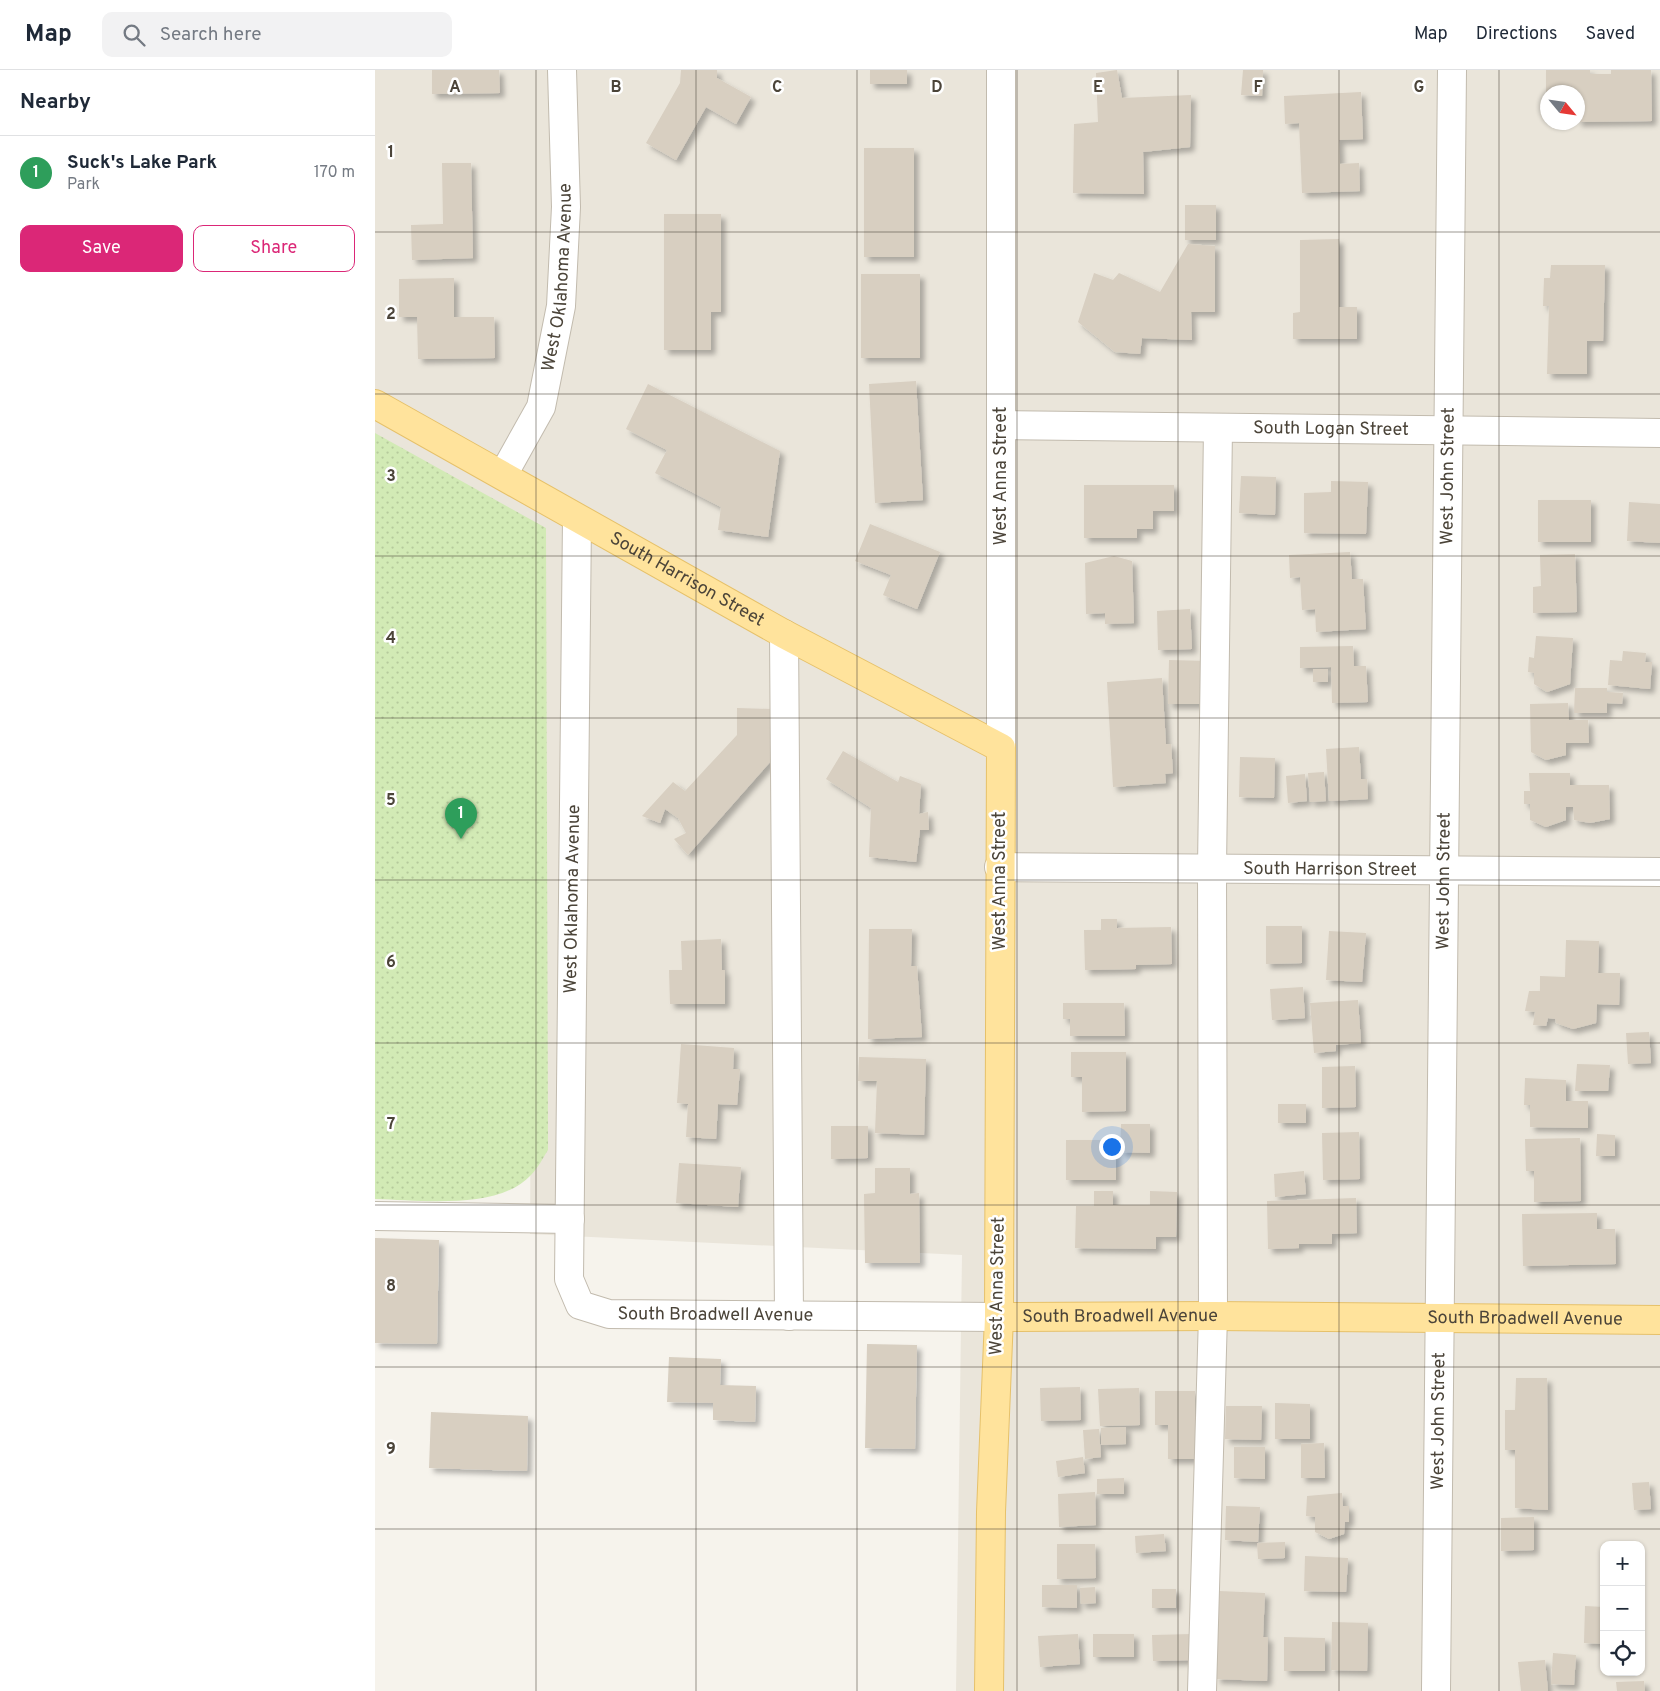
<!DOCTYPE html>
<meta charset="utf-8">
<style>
body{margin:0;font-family:Overpass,sans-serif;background:#f2f2f3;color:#1f2937}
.controls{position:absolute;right:15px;bottom:15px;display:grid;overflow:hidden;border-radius:10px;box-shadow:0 1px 4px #0004}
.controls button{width:45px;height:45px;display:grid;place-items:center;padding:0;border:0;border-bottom:1px solid #e0e1e3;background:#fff;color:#1f2937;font:25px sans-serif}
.compass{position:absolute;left:1165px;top:15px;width:45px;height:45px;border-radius:50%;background:#fff;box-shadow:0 1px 4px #0004;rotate:119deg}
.you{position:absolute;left:736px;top:1076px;width:18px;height:18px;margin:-12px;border:4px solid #fff;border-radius:50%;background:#1a73e8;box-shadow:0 0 0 8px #1a73e833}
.badge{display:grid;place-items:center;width:32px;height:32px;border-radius:50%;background:#db2777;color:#fff;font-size:16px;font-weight:700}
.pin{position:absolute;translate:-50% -41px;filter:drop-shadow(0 1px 2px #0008)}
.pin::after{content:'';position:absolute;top:26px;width:18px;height:15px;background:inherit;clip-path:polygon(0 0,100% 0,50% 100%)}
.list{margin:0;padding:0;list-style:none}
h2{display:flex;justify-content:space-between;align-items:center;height:65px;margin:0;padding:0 20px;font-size:21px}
h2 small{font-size:16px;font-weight:400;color:#747a83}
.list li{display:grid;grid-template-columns:32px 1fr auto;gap:15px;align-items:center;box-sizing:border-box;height:75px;padding:0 20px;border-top:1px solid #e0e1e3}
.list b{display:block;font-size:19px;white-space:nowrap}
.list p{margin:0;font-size:16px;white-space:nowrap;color:#747a83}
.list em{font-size:16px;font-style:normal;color:#747a83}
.actions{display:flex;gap:10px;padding:15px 20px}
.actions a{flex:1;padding:11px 0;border:1px solid #db2777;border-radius:10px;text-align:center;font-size:18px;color:#db2777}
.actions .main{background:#db2777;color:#fff}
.icon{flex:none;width:28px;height:28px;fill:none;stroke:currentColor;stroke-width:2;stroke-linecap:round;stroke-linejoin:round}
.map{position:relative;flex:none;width:1285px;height:1621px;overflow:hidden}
header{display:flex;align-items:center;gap:30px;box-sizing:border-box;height:70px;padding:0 25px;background:#fff;border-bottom:1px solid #e0e1e3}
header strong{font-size:24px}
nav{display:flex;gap:28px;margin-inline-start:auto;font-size:18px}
.search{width:350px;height:45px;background:#f2f2f3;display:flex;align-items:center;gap:12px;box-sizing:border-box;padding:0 18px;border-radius:10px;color:#747a83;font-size:19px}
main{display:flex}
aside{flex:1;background:#fff}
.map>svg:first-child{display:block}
.residential{fill:#eae5da;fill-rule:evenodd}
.park{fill:url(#park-dots)}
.building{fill:#d8cfc1;filter:url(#shadow)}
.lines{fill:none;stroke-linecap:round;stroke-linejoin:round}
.minor-casing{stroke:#c2bbae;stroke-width:30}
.major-casing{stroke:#e6c16a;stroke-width:30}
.minor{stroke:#fff;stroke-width:28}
.major{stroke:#ffe39c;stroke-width:28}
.grid{fill:none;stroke:#4b4439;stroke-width:1;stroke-opacity:0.55}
.labels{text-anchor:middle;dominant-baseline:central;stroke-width:5;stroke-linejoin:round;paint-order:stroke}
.street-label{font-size:18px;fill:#4b4439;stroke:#fff}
.grid-label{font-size:16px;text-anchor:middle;font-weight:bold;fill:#4b4439;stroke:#fff;stroke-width:5;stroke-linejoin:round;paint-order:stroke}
</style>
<header>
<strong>Map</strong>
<div class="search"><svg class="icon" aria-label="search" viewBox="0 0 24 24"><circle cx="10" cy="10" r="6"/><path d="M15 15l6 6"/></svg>Search here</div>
<nav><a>Map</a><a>Directions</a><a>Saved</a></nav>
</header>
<main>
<aside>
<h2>Nearby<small></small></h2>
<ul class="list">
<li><span class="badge" style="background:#2e9e5b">1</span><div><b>Suck's Lake Park</b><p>Park</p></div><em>170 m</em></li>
</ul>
<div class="actions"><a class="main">Save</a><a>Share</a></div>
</aside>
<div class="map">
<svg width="1285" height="1621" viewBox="0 0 1285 1621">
<defs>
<pattern id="park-dots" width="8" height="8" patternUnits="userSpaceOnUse" patternTransform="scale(1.25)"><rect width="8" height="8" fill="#d2eab5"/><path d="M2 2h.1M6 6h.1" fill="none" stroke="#b6ca9c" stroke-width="1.8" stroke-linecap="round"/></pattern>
<filter id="shadow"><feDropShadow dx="4.5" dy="4.5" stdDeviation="2.5" flood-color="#0004"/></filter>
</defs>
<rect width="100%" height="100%" fill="#f6f3ec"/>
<path class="residential" d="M0,0h1285v1621h-704l6,-436 -432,-21 4,-697 -159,-88zM1172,22h30v30h-30zM1229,1475h37v127h-37z"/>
<path class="park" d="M0,363l171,95 2,622c-5,8 -10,18 -17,25 -33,36 -111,25 -156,24z"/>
<path class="building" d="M57,0h67l1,23 -68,1z
M306,0h36v8l34,19 -15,27 -30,-17 -30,53 -30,-17 34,-60z
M495,0h37v14h-37z
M742,0l5,28 69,-3 -1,52 -47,5 1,42 -71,-1 1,-69 24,-2 -2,-49z
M868,0h20l-1,26 -21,-1z
M1171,0h44v4h21v-4h40l1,51 -75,1v-30h-31z
M986,22l2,47 -24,1 1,24 19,-1 1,28 -58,2 -3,-70 -14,1 -1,-28z
M489,78h50v109h-50z
M67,93h29l2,95 -61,2 -1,-35 32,-1z
M810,135h31v35h-31z
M289,144h57v98h-10v38h-47z
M964,169v68h18v32h-64v-26l7,-1v-72z
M813,174l27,2v66h-24l1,28 -50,-2 -2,16 -25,-2 -37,-30 16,-49 19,7 6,-7 41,19z
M1176,195h54l-2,76h-16v33h-40l2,-68h-6l1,-28h6z
M486,204h59v84h-59z
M79,208v39h40l1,41 -77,1 -1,-42h-18v-38z
M541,311l7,119 -48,3 -6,-119z
M273,314l132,67 -12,86 -50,-7 3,-23 -66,-34 12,-23 -41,-21z
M866,406l35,1 -1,38 -36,-2z
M956,411l37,1 -2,52 -62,-1v-40l27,-1z
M709,415h90v26h-21v18h-16v9h-53z
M1163,430h53v42h-53z
M1254,432l31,2v39l-33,-2z
M495,454l70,28 -23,57 -34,-14 8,-20 -36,-14z
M975,482l2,27h11l3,50 -50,3 -1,-23 -13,1 -2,-33 -10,1 -1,-23z
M1200,484l2,58 -44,1v-26l8,-1 -1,-31z
M739,486l18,5 2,62 -29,1v-11l-19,1 -1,-51z
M815,539l2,40 -34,1 -1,-39z
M1161,566l37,2 -3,46 -23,8 -13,-8v-11l-6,-1 1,-15 5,1z
M978,576l1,20h12l2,36 -36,1 -1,-36 -31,1v-21z
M1248,581l23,2 -1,9h7l-2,27 -42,-4 2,-25 12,1z
M794,590l40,1 -1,43h-40z
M938,599h15v13h-15z
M787,608l4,66h5l2,29 -8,1 1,9 -53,4 -6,-105z
M1200,618h32v4l16,1 -1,11 -15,-1v10h-33z
M1193,633l1,17h19l1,23h-23v12l-20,5 -15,-8 -1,-48z
M362,638l36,1 -2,52 -83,94 -14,-16 12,-6 -8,-15 -13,-9 -5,14 -18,-7 31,-34 12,9 52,-56z
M984,677l2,32h6l1,20 -39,2 -3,-52z
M468,681l55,31 2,-6 21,8 -2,30 9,-2 1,18h-9l-4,32 -47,-5 2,-49 -45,-29z
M865,687l35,1 -1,40 -35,-1z
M949,702l2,29 -16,1 -2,-29z
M1154,703h41v12h39l1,34 -20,4 -16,-3 -1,-13h-7v13l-20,7 -16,-7v-16h-6v-13h6z
M930,704l2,27 -19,2 -2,-27z
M726,849h16v9l54,-1 1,37 -36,1v4l-51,1 -1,-40h17z
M891,856h36v37l-36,1z
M494,859h43l-1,37h6l5,71 -54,2z
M954,861l37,2 -4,49 -36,-2z
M346,869l1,31h3v34h-55l-1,-34h13l-1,-29z
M1191,870l33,1 -1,32h22l-1,32 -22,-1 -1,19 -23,6 -17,-6 -1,-4 -7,-1 -2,8 -13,-1 2,-13 -10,-1 4,-20h11v-15l25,1z
M928,917l2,31 -33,2 -2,-31z
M983,930l3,43 -25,2v6l-22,2 -4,-50z
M688,933h61l1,33h-55v-17h-7z
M1274,962l2,31 -23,1 -2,-31z
M306,974l53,4 -1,21h7l-3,36 -19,-1 -2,35 -30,-2 2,-33 -11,-1z
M696,982h55v59l-44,1v-35h-11z
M484,987l67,2 -2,76 -49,-2 2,-52h-19z
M1202,994l33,1 -2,26h-33z
M980,996l1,41 -34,1v-41z
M1150,1008l41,2v21h22v27l-58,-1v-22h-6z
M903,1034h28v19h-28z
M746,1054h29v29l-30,-1z
M456,1056h37v32l-37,1z
M984,1062l1,47 -37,1 -1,-47z
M1222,1064l18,1v21h-19z
M1205,1068l1,63 -47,1v-31h-8l-1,-32z
M691,1070h50v40h-50z
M304,1093l62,4 -3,40 -62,-4z
M500,1098h35v26l9,-1 1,70h-55l-1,-69 11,-1z
M929,1101l2,23 -31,3 -1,-23z
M719,1121h19v14h37v-14l27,1 -1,45h-20v12l-81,-1 1,-42h18z
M981,1128l1,35 -25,1v10h-33v4l-31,1 -1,-48z
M1222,1143v16h18l1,35 -93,2 -1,-52z
M0,1168l64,2 -2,104 -62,-1z
M492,1274l50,1 -2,104 -50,-1z
M294,1287l52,2 -1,26 36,1 -1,36 -42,-2v-17l-46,-1z
M1141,1308h31l1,132 -33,-2v-58h-10v-40h10z
M705,1317l1,33 -40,1 -1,-33z
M764,1318l1,37 -40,1 -2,-37z
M780,1321h40v68h-27v-34h-13z
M900,1333l35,1v35h-35z
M851,1336h36l-1,34 -36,-1z
M56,1342l97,4 -1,55 -98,-3z
M751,1357v17l-25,1v-17z
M724,1359l2,28 -16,2 -2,-29z
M949,1373l1,35h-24v-34z
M859,1377h31v32l-31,-1z
M708,1387l2,16 -27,4 -2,-16z
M749,1408v16h-27v-15z
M1274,1412l2,27 -17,1 -2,-27z
M720,1422l1,33 -37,2 -1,-33z
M967,1423l1,13h6v16h-4l-1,12 -15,5 -14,-7v-15l-9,-1 1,-20z
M851,1436l34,1 -2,35 -33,-2z
M1159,1447v33l-33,1v-33z
M789,1464l2,17 -30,2 -1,-17z
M910,1472v16l-27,1 -1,-16z
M682,1474h38l1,34 -39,1z
M930,1486l43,2 -2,34 -42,-1z
M667,1515h35v23l-35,-1z
M720,1517l1,16 -15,1 -1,-16z
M777,1519h24v19h-24z
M844,1521l46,2 -2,44h5l-1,44 -51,-2z
M1210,1536l19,1v37l-20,-1z
M957,1552l36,1 -1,48 -36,-1z
M703,1564l2,30 -40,3 -2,-31z
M718,1564h41v23h-41z
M817,1564l1,26 -40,1 -1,-26z
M909,1567l41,1v33h-41z
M1178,1583l23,2 -2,30 -23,-1z
M1170,1590l3,31h-27l-3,-29z
M1269,1611l1,10h-28l-1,-9z"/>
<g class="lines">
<defs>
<g id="minor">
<path d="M626,0v678"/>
<path id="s1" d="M626,355l659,8"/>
<path id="s2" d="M128,405l38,-68 20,-101 5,-99 -4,-137"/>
<path id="s3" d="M202,449l-8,760 11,26 29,9 390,3"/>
<path d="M409,564l5,682"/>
<path id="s4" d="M624,797l661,5"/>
<path d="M0,1146l195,3"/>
<path d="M827,1621l11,-375 -1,-448 6,-440"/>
<path id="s5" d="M1061,1621l16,-1621"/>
</g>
<g id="major">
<path id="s6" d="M0,334l409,230 217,114 -2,569 -8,195 -2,179"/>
<path id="s7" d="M624,1247l214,-1 447,4"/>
</g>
</defs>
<use href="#minor" class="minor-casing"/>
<use href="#major" class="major-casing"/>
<use href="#minor" class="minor"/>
<use href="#major" class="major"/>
</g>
<path class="grid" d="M161,0v1621M321,0v1621M482,0v1621M642,0v1621M803,0v1621M964,0v1621M1124,0v1621M0,162h1285M0,324h1285M0,486h1285M0,648h1285M0,810h1285M0,973h1285M0,1135h1285M0,1297h1285M0,1459h1285"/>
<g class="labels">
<g class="street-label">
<text stroke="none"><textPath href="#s2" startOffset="209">West Oklahoma Avenue</textPath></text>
<text stroke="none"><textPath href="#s1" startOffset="330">South Logan Street</textPath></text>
<text transform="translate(626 406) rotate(-90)">West Anna Street</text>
<text stroke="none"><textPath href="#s5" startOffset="1215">West John Street</textPath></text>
<text stroke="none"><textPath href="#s6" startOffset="358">South Harrison Street</textPath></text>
<text stroke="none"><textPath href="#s4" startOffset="331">South Harrison Street</textPath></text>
<text transform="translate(625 811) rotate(-90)">West Anna Street</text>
<text stroke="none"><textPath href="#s5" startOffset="810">West John Street</textPath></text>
<text transform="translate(198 829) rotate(-89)">West Oklahoma Avenue</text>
<text transform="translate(623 1216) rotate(-89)">West Anna Street</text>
<text stroke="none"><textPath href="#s3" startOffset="925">South Broadwell Avenue</textPath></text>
<text stroke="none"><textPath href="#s7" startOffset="121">South Broadwell Avenue</textPath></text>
<text stroke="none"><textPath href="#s7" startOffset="526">South Broadwell Avenue</textPath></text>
<text stroke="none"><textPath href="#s5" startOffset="270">West John Street</textPath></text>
</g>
</g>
<g class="grid-label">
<text x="80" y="22">A</text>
<text x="241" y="22">B</text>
<text x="402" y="22">C</text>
<text x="562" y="22">D</text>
<text x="723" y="22">E</text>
<text x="883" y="22">F</text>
<text x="1044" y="22">G</text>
<text x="16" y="87">1</text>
<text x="16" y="249">2</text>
<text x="16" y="411">3</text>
<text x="16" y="573">4</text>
<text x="16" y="735">5</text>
<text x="16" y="897">6</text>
<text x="16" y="1059">7</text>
<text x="16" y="1221">8</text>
<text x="16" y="1384">9</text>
</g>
</svg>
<div class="controls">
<button>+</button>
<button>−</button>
<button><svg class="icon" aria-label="locate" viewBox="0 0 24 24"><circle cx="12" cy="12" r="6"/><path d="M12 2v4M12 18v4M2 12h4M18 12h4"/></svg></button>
</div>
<svg class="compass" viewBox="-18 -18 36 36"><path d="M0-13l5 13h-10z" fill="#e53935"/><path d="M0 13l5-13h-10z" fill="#747a83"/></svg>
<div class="you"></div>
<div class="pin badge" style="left:86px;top:769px;background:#2e9e5b">1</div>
</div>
</main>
